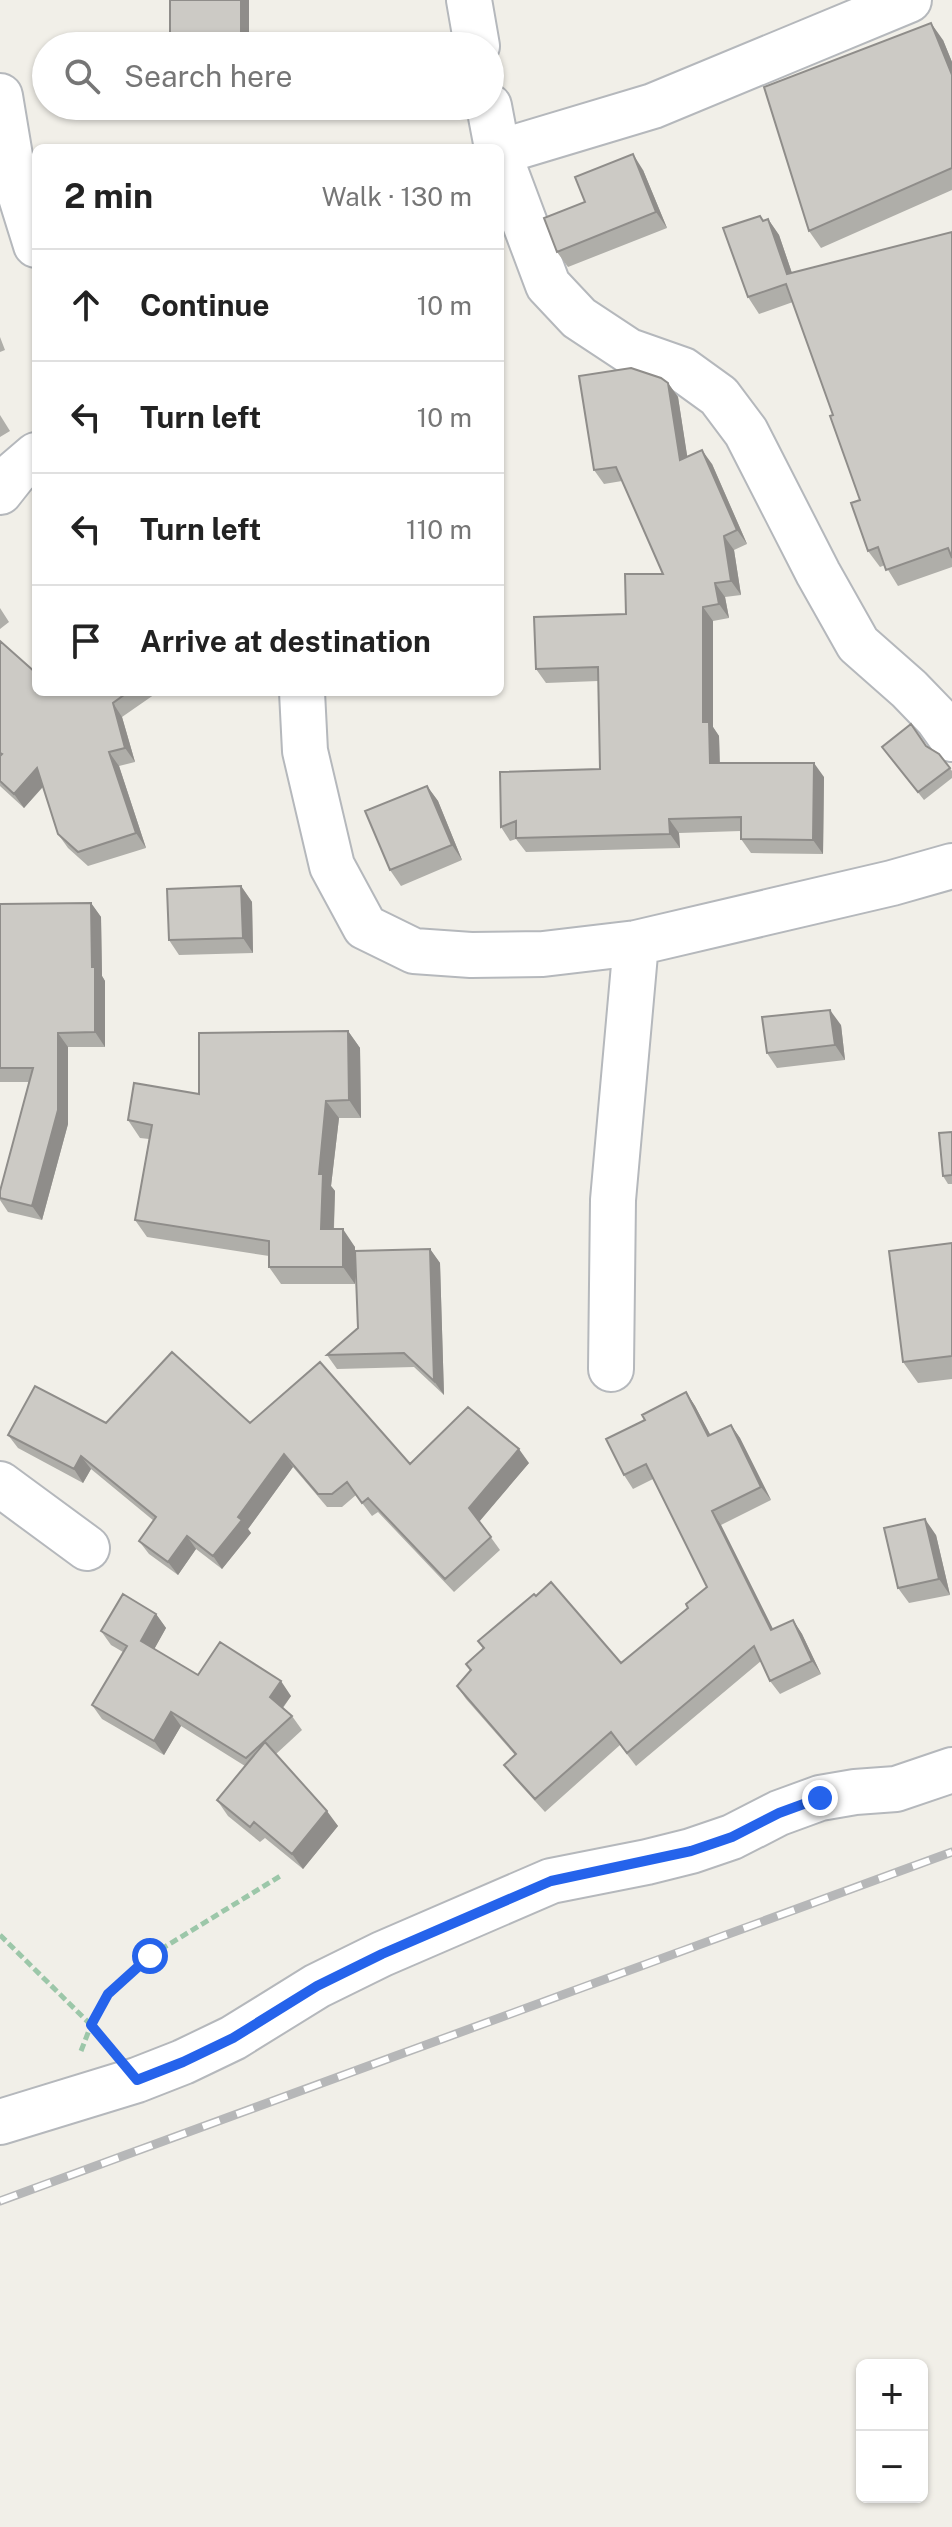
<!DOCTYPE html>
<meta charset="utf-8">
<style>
body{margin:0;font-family:"Public Sans",sans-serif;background:#f6f6f6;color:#222}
.controls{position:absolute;right:24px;bottom:24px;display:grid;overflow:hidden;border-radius:12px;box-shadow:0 2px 6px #0004}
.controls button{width:72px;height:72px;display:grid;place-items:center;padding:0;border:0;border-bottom:2px solid #e0e0e0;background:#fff;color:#222;font:40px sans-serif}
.stop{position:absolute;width:24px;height:24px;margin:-18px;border:6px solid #2563eb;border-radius:50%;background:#fff}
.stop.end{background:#2563eb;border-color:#fff;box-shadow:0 2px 8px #0008}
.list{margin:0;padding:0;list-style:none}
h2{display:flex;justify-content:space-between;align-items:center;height:104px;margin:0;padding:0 32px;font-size:34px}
h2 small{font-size:26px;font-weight:400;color:#767676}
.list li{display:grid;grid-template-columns:52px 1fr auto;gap:24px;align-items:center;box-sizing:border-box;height:112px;padding:0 32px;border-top:2px solid #e0e0e0}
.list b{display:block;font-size:30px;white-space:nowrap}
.list em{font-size:26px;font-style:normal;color:#767676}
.icon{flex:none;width:44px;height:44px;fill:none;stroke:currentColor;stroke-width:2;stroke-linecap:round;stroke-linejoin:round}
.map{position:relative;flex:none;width:952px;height:2527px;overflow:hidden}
.search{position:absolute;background:#fff;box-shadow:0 2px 6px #0004;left:32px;top:32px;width:472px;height:88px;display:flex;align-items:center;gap:20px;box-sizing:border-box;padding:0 28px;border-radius:44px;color:#767676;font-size:30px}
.panel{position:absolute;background:#fff;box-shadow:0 2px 6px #0004;left:32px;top:144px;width:472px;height:552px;border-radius:12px}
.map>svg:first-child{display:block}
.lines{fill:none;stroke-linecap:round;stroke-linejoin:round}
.street-casing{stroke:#b5b8bc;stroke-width:48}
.path{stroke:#9cc7a9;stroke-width:5;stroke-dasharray:8 4;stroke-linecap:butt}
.street{stroke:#fff;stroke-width:44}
.rail-casing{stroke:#b6b7b8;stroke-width:9}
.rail{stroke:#fff;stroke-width:6;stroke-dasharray:18;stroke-linecap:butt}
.wall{fill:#afaea9}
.shaded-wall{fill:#8f8d8a}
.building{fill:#cccac5;stroke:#8f8d8a;stroke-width:2}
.route{stroke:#2563eb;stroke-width:10}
</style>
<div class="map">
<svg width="952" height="2527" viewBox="0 0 952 2527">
<rect width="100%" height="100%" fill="#f1efe8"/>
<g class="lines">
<defs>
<path id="street" d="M469,0l8,46
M0,96l12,72 24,77
M489,106l8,42
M500,152l153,-46 256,-106
M500,157l48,128 31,33 50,33 54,19 36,26 27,36 72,141 40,71 51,45 28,29 15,21
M0,492l15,-19 21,-18
M302,692l3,59 27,115 33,61 49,24 57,4 72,-1 93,-11 256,-60 60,-17
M611,1369l2,-169 23,-257
M0,1484l87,64
M0,2122l137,-42 46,-18 50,-24 84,-52 65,-32 169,-73 96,-19 44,-11 41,-14 47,-24 41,-15 35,-6 41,-3 56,-19"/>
</defs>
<use href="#street" class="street-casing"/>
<path class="path" d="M0,1935l91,90 14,17
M81,2051l10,-26 17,-31 42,-38 132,-81"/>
<use href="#street" class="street"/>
<defs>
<path id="rail" d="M0,2201l952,-349"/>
</defs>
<use href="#rail" class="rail-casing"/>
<use href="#rail" class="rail"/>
</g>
<path class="wall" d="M943,40l9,22v128l-131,58 -12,-17z
M643,170l24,58 -99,39 -11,-15 28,-50z
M768,219l11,16 13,38 160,-41v335l-54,19 -13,-21 -5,2 -12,-16 -8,-51 -27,-85 -40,-113 -34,12 -11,-17z
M0,337l5,13 -5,2z
M668,383l10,14 9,59 25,8 35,80 -13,6 7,45 -16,2 4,21 -16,3v106l6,9 1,27 104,14 -1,77 -72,-1 -10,-14v-8l-62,2 1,15 -154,4 -10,-13 -6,2 -9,-14 99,-58 -2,-88 -52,2 -10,-14 90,-55 37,-40 -41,-93 -18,3 -10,-14z
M0,415l10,16 -10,6z
M0,608l9,14 -9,7z
M0,641l36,51h122l-36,25 13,45 -16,4 27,82 -58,18 -20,-18 -10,-14 -15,-47 -19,21 -24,-22z
M926,746l13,8 13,17v7l-28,22 -42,-53z
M427,786l11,15 24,59 -61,26 -11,-16z
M241,886l11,16 1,51 -74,2 -10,-15z
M91,903l10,14 1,59 3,5v66h-37v77l-26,96 -34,-8 -8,-12v-9l29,-109h-29v-178z
M841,1025l4,35 -68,8 -10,-15z
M348,1031l12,17 1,70h-22l-8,68 4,5 -1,38 21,18v37h-74l-12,-17v-11l-122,-19 -12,-17 14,-81 -9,-1 -12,-18 71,-26z
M952,1132v52h-4l-5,-8z
M952,1243v136l-34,4 -15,-21z
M430,1249l10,14 4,132 -30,-28 -77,2 -10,-14 31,-27z
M686,1392l9,14 15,29 21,-10 9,13 31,62 -50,25 52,104 20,-9 9,14 19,40 -41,20 -10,-13 -9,-20 -125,105 -16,-21 -75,67 -31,-34 -10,-13 11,-10 -49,-56 -9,-13 14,-15 -5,-7 17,-16 -5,-7 143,22 67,-55 19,-21 -54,-108 -20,10 -9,-14 21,-55z
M106,1423h144l160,41 119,-1 -50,58 21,29 -46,42 -76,-80 -6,4 -16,-21 -14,12h-15l-34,-40 -45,62 3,4 -29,36 -26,-20 -18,26 -29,-21 -10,-13 15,-20 -63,-52 -8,14 -65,-35 -10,-13z
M936,1535l14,60 -41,8 -11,-15z
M156,1614l10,14 -12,21 44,26 93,21 -8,12 9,8 10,14 -26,24 62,72 -35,43 -38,-31 -5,4 -32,-26 -11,-16 28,-34 -64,-40 -17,29 -62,-36 -10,-14 31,-53 -12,-7 -10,-14z"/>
<path class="shaded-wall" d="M241,0h8v46h-8z
M931,23l12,17 9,22v13z
M633,154l10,16 24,58 -11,-16z
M760,216l12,16 -4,-13 11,16 19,56 -11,-17z
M668,383l10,14 12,77 -10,-14z
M702,450l10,14 35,80 -10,-14z
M724,536l10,14 7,45 -10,-14z
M715,583l10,14 4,21 -10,-14z
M703,607l10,14v106l6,9 1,41 -10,-14 -7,-41z
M113,703l9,14 13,45 -10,-14z
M109,752l10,14 27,82 -10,-15z
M814,763l10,14 -1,77 -10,-14z
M37,768l9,15 -22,25 -10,-14z
M427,786l11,15 24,59 -10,-15z
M669,819l10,14 1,15 -10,-14z
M241,886l11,16 1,51 -10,-15z
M91,903l10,14 1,59 3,5v66l-10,-15 -3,-65z
M830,1010l11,15 4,35 -10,-15z
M348,1031l12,17 1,70 -12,-18z
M58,1033l10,14v77l-26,96 -10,-14z
M326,1101l13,17 -8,68 4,5 -2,56 -12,-18 -2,-55z
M343,1229l12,18v37l-12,-17z
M430,1249l10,14 4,132 -10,-14z
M686,1392l9,14 23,43 -10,-13z
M731,1425l9,13 31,62 -10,-13z
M519,1449l10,14 -50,59 -10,-14z
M284,1454l9,13 -45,62 3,4 -29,36 -9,-13 25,-39z
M81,1456l10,13 -8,14 -9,-14z
M712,1511l9,14 59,118 -9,-13z
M925,1519l11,16 14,60 -11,-16z
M187,1536l9,13 -18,26 -10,-13z
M156,1614l10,14 -15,27 -10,-14z
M793,1620l9,14 19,40 -9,-13z
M281,1681l10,15 -11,15 -10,-14z
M171,1712l10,14 -17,29 -10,-14z
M327,1811l11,15 -35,43 -11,-15z"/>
<path class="building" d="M170,0h71v46h-71z
M931,23l21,52v93l-143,63 -45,-144z
M633,154l23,58 -99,40 -13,-34 41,-16 -10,-25z
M760,216l3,5 5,-2 19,55 165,-42v326l-4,-10 -62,22 -8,-23 -10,4 -17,-48 9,-3 -30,-84 3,-1 -47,-131 -38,13 -25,-69z
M631,368l30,10 7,5 12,77 22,-10 35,80 -13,6 7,45 -16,2 4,21 -16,3v115h6l1,41h104l-1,77 -72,-1v-22l-72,2 1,15 -154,4v-17l-15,6 -1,-55 100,-3 -2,-102 -62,2 -2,-52 92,-3 -1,-40h38l-47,-107 -22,3 -15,-94z
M0,641l36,32v19h92l-15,11 12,45 -16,4 27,81 -58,19 -20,-18 -21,-66 -23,26 -14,-13v-25l2,-2 -2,-1z
M911,724l15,22 13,8 11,14 -32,24 -36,-45z
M427,786l25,59 -62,25 -25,-59z
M241,886l2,52 -74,2 -2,-51z
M91,903l1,64h3v65l-37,1v77l-26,96 -32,-8v-7l33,-123h-33v-164z
M830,1010l5,35 -68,8 -5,-36z
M348,1031l1,69 -23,1 -7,73h4l-2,55h22v38h-74v-26l-134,-21 17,-95 -24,-5 6,-37 65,11v-61z
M952,1132v43l-9,1 -4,-43z
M952,1243v113l-49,6 -14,-111z
M430,1249l4,132 -30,-28 -77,2 31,-27 -3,-77z
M172,1352l78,71 70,-61 90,102 58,-57 51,42 -50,59 22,29 -46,42 -77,-81 -6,5 -15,-21 -15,12h-14l-34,-40 -46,63 4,3 -29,36 -26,-20 -19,26 -29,-21 17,-24 -75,-61 -7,13 -66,-34 27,-49 71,37z
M686,1392l22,44 23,-11 30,62 -49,24 59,119 22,-10 19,41 -42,20 -16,-35 -127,107 -16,-21 -76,67 -31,-34 12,-11 -59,-68 14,-16 -5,-6 18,-16 -6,-7 56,-47 2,2 15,-14 70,81 67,-55 -2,-4 21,-17 -61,-123 -22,11 -18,-36 39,-19 -3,-5z
M925,1519l14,60 -41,9 -14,-60z
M123,1594l33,20 -15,27 57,34 22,-33 61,39 -11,16 22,19 -46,42 -75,-46 -17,29 -62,-36 35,-59 -26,-15z
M265,1742l62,69 -35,43 -38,-32 -4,5 -33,-27z"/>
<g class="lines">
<path class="route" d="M150,1956l-42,38 -17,31 46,55 46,-18 50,-24 84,-52 65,-32 169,-73 140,-30 41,-14 47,-24 41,-15"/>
</g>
</svg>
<div class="controls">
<button>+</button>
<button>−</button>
</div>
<div class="stop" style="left:150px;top:1956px"></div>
<div class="stop end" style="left:820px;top:1798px"></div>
<div class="search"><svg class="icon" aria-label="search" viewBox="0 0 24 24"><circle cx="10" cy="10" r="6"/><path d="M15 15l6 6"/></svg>Search here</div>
<section class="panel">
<h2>2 min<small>Walk · 130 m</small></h2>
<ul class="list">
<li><svg class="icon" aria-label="ahead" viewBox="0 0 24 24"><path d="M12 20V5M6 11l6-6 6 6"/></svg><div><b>Continue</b></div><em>10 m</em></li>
<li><svg class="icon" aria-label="left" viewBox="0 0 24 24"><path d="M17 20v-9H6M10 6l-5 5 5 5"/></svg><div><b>Turn left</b></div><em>10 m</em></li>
<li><svg class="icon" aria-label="left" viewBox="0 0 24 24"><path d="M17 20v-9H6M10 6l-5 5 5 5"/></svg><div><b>Turn left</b></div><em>110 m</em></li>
<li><svg class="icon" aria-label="arrive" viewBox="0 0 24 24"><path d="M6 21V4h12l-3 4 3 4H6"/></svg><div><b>Arrive at destination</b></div></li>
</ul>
</section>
</div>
